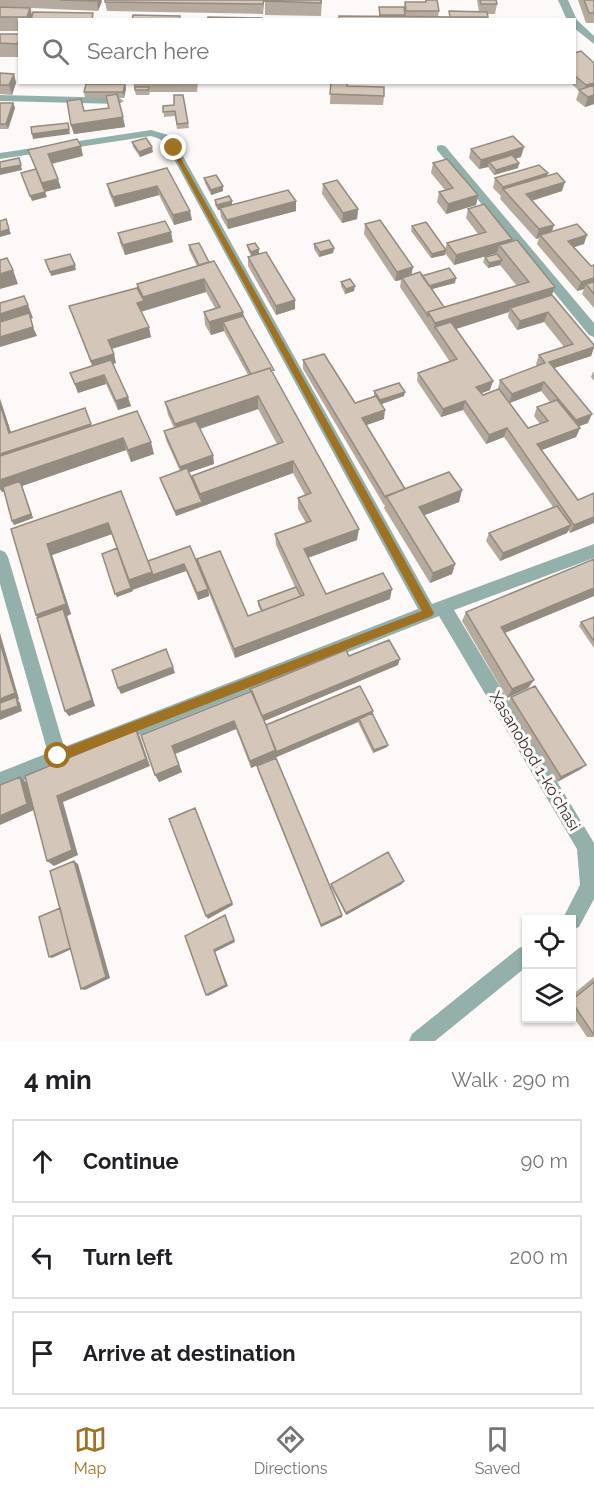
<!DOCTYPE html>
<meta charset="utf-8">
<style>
body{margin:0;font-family:Raleway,sans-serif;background:#f2f2f2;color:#202124}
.controls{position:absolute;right:18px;bottom:18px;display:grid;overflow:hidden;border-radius:0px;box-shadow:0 2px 4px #0004}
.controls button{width:54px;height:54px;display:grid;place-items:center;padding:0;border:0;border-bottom:2px solid #e0e0e0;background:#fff;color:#202124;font:30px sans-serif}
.stop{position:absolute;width:18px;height:18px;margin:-14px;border:4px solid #9f7122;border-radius:50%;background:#fff}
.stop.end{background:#9f7122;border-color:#fff;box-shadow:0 2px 6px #0008}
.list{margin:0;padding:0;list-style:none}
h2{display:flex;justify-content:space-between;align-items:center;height:78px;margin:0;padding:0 24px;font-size:26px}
h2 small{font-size:20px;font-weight:400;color:#757577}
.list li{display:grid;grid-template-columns:39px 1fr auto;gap:18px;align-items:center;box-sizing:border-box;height:84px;margin:0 12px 12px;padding:0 12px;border:2px solid #e0e0e0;border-radius:0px}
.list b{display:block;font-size:22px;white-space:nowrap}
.list em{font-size:20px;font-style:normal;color:#757577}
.icon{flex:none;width:33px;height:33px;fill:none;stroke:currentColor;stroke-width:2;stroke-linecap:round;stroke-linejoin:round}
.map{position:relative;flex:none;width:594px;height:1041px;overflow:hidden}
.search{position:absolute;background:#fff;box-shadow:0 2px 4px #0004;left:18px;right:18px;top:18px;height:66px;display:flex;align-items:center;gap:15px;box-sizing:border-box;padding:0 21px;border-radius:0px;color:#757577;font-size:22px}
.sheet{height:366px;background:#fff}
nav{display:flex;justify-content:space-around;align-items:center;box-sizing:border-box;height:84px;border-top:2px solid #e0e0e0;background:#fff;font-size:16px;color:#757577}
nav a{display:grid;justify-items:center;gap:3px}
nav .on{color:#9f7122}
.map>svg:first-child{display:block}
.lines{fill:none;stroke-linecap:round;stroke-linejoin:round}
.minor{fill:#93b0ab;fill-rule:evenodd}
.wall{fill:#b6aa9e;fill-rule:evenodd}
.shaded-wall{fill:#948b81}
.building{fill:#d4c6b8;stroke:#948b81;stroke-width:1.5}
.route{fill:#9f7122}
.labels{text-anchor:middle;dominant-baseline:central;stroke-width:6;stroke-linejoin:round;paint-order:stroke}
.street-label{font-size:16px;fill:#332c29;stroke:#fdf9f8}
</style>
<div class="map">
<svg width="594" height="1041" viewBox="0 0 594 1041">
<rect width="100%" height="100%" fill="#fdf9f8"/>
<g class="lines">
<path class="minor" d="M558,0h10l9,20 17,16v8l-20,-16v-8h-7z
M0,95l119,3 5,3 -5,3 -119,-3z
M151,130l17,5 11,14 253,455 162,-60v14l-140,52 140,233v56l-15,28 -7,3v-10h-10l18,-35 -3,-36 -138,-233 -439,174v-18l48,-19 -48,-169v-34l5,2 3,5 56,190 354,-138 -249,-459 -9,-11 -9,-3 -151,23v-6z
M441,145l4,1 149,177v14l-5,-2 -152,-185v-4z
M526,945v22l-91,74h-26l3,-7 107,-86z"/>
</g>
<path class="wall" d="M0,0h101l1,1 -4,10 -67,-3 1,7 63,5h-75v11h-20z
M105,0h159v6l-1,8 -156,-3 -2,-9z
M265,0h57l-1,16 -56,-1z
M425,0h12l2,11 -1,6h11v-6l30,1 -2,-12h19l1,4 -2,10h-7v6h-149l40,-4v-9h25l1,-5h20z
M578,0h16v23h-8z
M0,34h20v23h-20z
M574,53l20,10v41l-9,3 -9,-7 3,-9 -9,-9h4z
M0,73l14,1 2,9 -4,12 -12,-1z
M133,82h65l-1,10h-47l-1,3h-13z
M331,82l16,4 37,10 -1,9 -53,-1z
M125,84l1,5 -2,9h-6l7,29 -51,7 -3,-9 13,-14 25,-3 -2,-10h-22l-1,-6z
M183,95l6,33 -12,1 -2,-13 -11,1 -1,-11 11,-1z
M0,103h13l2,5 -7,21h-8z
M132,142l21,10 -13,5 -7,-10z
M471,149l50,8 -6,2 3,9 -24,7 -6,-8 -9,2 -10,-11z
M433,163l45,32 -2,10 -30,9 -9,-12 2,-10 6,-2 -14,-17z
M167,168l25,52 -18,5 -15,-30 -44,12 -6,-14 -2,-9z
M547,176l15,15 -30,10 22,24 -2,6 32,13 -10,3 17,19 3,-1v43l-12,-14 2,-5 -7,2 -40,-47 2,-6 -3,1 -36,-40 1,-3 -8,-8 2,-10z
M204,178l19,8v5l-12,4 -6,-12z
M323,184l35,25 -1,10 -15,4 -20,-29z
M215,200l17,4 64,7 -68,18 -7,-12 -1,-7h-2l-3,-5z
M468,209l44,30v3l40,53 42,50v3l-3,8 -37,12 34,55 -10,3 2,2 -4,9 -35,13 37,50 16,-7 -24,40 -2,-3 -1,3 -67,28 -14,-20 3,-8 64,-26 -49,-70 -18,7 -23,-34 -22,7 -24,-36 1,-8 32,-11 -50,-75 1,-7 -6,1 -31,-47 1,-10 47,51 43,8 -23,6 12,18 73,-21 -17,-21 -12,3 -5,-6 2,-5 12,-3v-1l-43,12 -9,-12v2l-14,3 -20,-27 1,-5 33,23 2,-6 31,-9 -12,-16zM509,312l-1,5 9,13 27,-8 20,25 -25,8 -3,9 1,2 -37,14 -2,8v1l-15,6 -2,-2 9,-3 -34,-61zM541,391l9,11 -13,5 -3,9 6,8 -12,4 -18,-25z
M118,233l55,9 -48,13 -5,-12z
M314,244l20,4 -1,5 -14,4 -5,-8z
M189,245l20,17 34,50 1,4 113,224 -49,18 18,36 64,5 -155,59 -26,-65v3l-11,4 -12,-29 -54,19 -1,-2 2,3 -16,6v-49l-5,-14 -60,21 19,59 -4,2 28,90 -26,10 -4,-5 -54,-182 110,-38 27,71 51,4 -2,-7 51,57 13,-5 -3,-6v-4l37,-14 -19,-42 -1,-11 31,-11 -8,-14v-11l7,-3 -12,-22 -117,43 -15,-34 -1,-4 20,-7 -14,-31 -2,-9 10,-3 -6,-13 -3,-13 83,-27 -24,-44 -13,4 -6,-10 -1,-13 11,-4 -9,-16 -65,20 10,25 -39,12 4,14 -3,1 18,42 -13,4 -12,-26 -28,9 -8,-20 22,-7 -23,-60 68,-18v-4l60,-18 -8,-16zM258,409l19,35 -85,32 2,7 -5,-11 25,-8 -1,-9 -13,-26z
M247,245l12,4v5l36,46v9l-19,6 -28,-49v-9l3,-1 -3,-6z
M341,282l13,9 -9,3 -4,-8z
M303,360l52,43 19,-6v-6l30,5 -23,8 3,15 -18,6 39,64 57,1 -3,12 -35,13 31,49 -3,10 -22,9 -46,-75 1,-3h-1l-81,-136z
M593,372h1v9l-3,-4z
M0,399l11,33 80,-6 63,28 -23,8 -5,-12 -104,36 11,32 -19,7 -2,-4 -8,-29h-2l-2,-3z
M594,559v37l-89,37 29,47 -6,8 -21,10 -45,-77 4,-9z
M594,617v31l-15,-22 2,-4z
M349,656l49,9 -134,56 2,4 107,-14 -1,2 16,32 -1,2 -14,6 -15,-31 -107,46 -15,-39 -61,25 7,18 -23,10 -18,-47z
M511,697l70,72 -24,13 -49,-79z
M257,766l85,151 -21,10 -63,-156z
M331,884h71l-56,31 -15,-28z
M594,977v60h-7l-15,-22v-20z"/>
<path class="shaded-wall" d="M97,0h4l1,1 -4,10z
M30,8l3,12h-6v-3z
M14,74l2,9 -4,12 -3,-10z
M594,83v9l-11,1 3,-8z
M125,84l1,5 -2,9 -1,-6z
M594,95v9l-9,3 3,-10z
M13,103l2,5 -7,21 -2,-5z
M123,117l2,10 -51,7 -3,-9z
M68,123l2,11 -37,5 -1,-5z
M81,146l2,10 -32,8 -3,-10z
M152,147l1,5 -13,5 -1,-5z
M524,147l-3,10 -29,8 -3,-3 -1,5 -9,2 2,-9z
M19,158l3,12 -22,5v-6z
M519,163l-1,5 -24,7 2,-5z
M548,173l-3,10 -42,6 -2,7 2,-9z
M58,179l3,9 -16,4 2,5 -15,4 -2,-5 12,-13z
M565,182l-3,9 -39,12 3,-9z
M157,186l2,9 -44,12 -2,-10z
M223,186v5l-12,4v-5z
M478,195l-2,10 -30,9 2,-10z
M232,201v5l-12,2v2h-2l-1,-5z
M296,201v10l-68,18 -1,-9z
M358,209l-1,10 -15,4 1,-10z
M190,211l2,9 -18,5 -1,-10z
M554,225l-3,9 -11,1 -1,3 -3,1 3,-10z
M9,229l2,5 -11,3v-5z
M171,232l2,10 -48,13 -2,-10z
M587,235l-3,9 -19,6 3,-9z
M512,239l-2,10 -11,-4 -2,8 -43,12 2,-10z
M334,248l-1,5 -14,4 1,-5z
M259,249v5l-8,3v-5z
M446,250l-1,5 -14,3 1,-4z
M502,260l-2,5 -12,3 1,-5z
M75,265l1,5 -25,6 -1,-4z
M413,267l-2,10 -9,1 -1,2 -6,1 2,-9z
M13,270l5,14 -18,5v-15z
M456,278l-1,5 -27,7 1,-4z
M594,278v8l-8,-2 -2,5 -7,2 4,-9z
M204,279l2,13 -60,18 -3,-13z
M355,286l-1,5 -9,3 1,-5z
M555,287l-5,13 -40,8 -1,4 -69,22 -5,-7 -2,9 2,-13z
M295,300v9l-19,6v-9z
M144,301l2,9 -7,2 -2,-9z
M28,305l5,13 -33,10v-14z
M243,312l1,13 -21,-3 1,9 -13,4 -2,-13z
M548,312l-4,10 -27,8 3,-9z
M33,327l4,9 -37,11v-10z
M149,327l2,10 -41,12 -2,-9z
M594,347l-3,9 -46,15 4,-9z
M114,354l2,9 -22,7 -3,-9z
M104,375l2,9 -28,9 -3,-9z
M493,381l-3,9 -16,6 2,-9z
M544,382l-3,9 -32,12 3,-9z
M405,392l-1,4 -25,9 1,-5z
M258,396v13l-80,27 -3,-12z
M128,397l3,9 -13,4 -2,-9z
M0,399l15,46 -6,-12 -9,-29z
M465,401l-2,9 -22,7 2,-8z
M385,410l-1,9 -23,8 1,-9z
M592,414l-4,9 -16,6 4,-9z
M91,424l4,12 -95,32v-14z
M507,428l-3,9 -18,7 3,-9z
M580,428l-4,9 -42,16 3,-9z
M123,438l3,12 -104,36 11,32 -19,7 -2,-4 10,-35 -20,6 -2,-3v-9z
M151,442l3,12 -23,8 -3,-12z
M213,455l1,9 -32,11 -2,-8z
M293,461v12l-117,43 -1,-5 27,-9 -2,-8z
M462,490l-3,12 -42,16 2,-11z
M594,517v6l-24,10 4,-8z
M108,523l4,11 -60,21 19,59 -4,2 28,90 -26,10 -4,-5 -24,-86 -5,-10 11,-71z
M571,525l-4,8 -67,28 3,-8z
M359,529l-2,11 -53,19v-10z
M184,564l2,7 -54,19 -3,-10 23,-8z
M455,564l-3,10 -22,9 3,-10z
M131,588l2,3 -16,6 -2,-3z
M594,588v8l-97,40 4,-9z
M208,589l1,7 -11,4 -1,-7z
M392,589l-2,10 -155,59 -1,-9z
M0,633l19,66 -1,1 2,3 2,8 -22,9z
M400,659l-2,6 -136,57 -1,-5z
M173,667l2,6 -54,21 -3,-6z
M534,680l-6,8 -21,10 5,-9z
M373,711l-1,5 -13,3 -1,3 -107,46 -1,-7z
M234,721l2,8 -61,25 7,18 -23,10 -4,-7 17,-29z
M136,730l4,7 10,29 -87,36 15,53 -24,11 -7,-5 10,-65z
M388,745l-1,2 -14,6 1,-3z
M586,765l-5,4 -24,13 4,-5z
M20,777l7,6 7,27 -34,15v-9z
M195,808l38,97 -25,14 -2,-3z
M74,861l4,3 32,114 -25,12 -4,-1z
M404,881l-2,3 -56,31v-2z
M342,915v2l-21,10v-2z
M226,918l9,24 -20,10 13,34 -20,10 -2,-1 8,-45z
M72,947l2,1 -22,10 -3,-1z"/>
<path class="building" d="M60,0h37l-1,1z
M105,0h159l-1,4 -158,-2z
M265,0h56v3l-56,-2z
M426,0h11l2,11h-33l-1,-9h21z
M480,0h16l1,4h-16z
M584,0h10v13h-5z
M0,7l30,1 -3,9h-27z
M379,7h25l1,8h-25z
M449,11l38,1 1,5h-38z
M33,12l60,1 -1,7h-61z
M133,15l47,1 -1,4h-47z
M339,16l116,1v3h-116z
M208,17l54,1v2h-55z
M0,34h20v4l-3,6 -17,-1z
M581,51l13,12v20l-8,2 -12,-10v-22z
M0,73l14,1 -5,11h-9z
M331,82h16v4l37,1v9l-54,-2z
M86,84h39l-2,8h-39z
M594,85v10l-6,2 -9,-7z
M135,87h14l-1,3h-13z
M117,94l6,23 -52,8 -4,-24 14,-2 3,12 25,-3 -3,-12z
M174,95h9l5,28 -11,1 -2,-13 -12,1v-6l11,-1z
M0,103h13l-7,21h-6z
M68,123l1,6 -37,5 -1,-7z
M513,136l11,11 -43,13 -10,-11z
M146,138l6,9 -13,5 -7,-10z
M77,139l4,7 -33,8 10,25 -16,4 -14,-33z
M512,155l7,8 -23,7 -7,-8z
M19,158l2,7 -21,4v-7z
M447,159l31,36 -30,9 -9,-12 14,-4 -20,-25z
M539,165l9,8 -45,14 -8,-9z
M167,168l23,43 -17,4 -16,-29 -44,11 -6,-13z
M36,169l9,23 -15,4 -9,-23z
M557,173l8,9 -39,12 28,31 -15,4 -36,-40z
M216,175l7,11 -12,4 -7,-12z
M337,180l21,29 -15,4 -20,-29z
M288,190l8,11 -69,19 -7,-12z
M229,196l3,5 -15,4 -2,-5z
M484,204l28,35 -56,16 -9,-12 39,-11 -18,-23z
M6,219l3,10 -9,3v-11z
M380,220l33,47 -16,5 -32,-48z
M165,221l6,11 -48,13 -5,-12z
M426,222l20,28 -14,4 -20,-28z
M577,224l10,11 -19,6 23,25 3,-1v13l-13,4 -41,-47z
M329,240l5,8 -14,4 -6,-8z
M517,240l38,47 -120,36 -7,-11 101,-30 -30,-37z
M199,243l10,19 -10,3 -10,-20z
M255,243l4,6 -8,3 -4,-7z
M266,252l29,48 -19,6 -28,-49z
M70,254l5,11 -25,7 -5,-12z
M497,254l5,6 -13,3 -4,-6z
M7,258l6,12 -13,4v-14z
M214,261l29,51 -34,10 -5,-10 16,-5 -16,-28 -61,18 -6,-13z
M449,268l7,10 -27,8 -7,-10z
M420,272l24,35 -16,5v4l-26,-38z
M350,279l5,7 -9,3 -5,-7z
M594,282v12l-8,-10z
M137,288l7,13 -7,2 12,24 -41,13 6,14 -23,7 -22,-55z
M552,295l42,50v2l-45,15 43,52 -16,6 -32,-38 -32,12 -12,-14 45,-17 -6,-8 34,-11 -25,-32 -28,9 -10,-13z
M24,296l4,9 -28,9v-11z
M29,313l4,14 -33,10v-15z
M243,316l31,54 -3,1 -1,-3 -19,6 -28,-52z
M451,322l42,59 -17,6 7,8 16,-6 29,39 20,-7 -11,-14 20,-7 23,28 -43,16 41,56 16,-7v24l-20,8 -67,-97 -18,7 -24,-34 -22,8 -25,-36 39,-14 -22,-32z
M324,354l31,49 21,-7 9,14 -23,8 43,71 -20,8 -82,-137z
M111,360l17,37 -12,4 -12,-26 -29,9 -5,-11z
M270,368l89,161 -55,20 22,45 57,-21 9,16 -158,60 -37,-90 23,-8 28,65 56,-21 -29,-61 36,-13 -13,-23 13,-5 -18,-32 -93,33 -8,-18 91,-34 -25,-46 -83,28 -10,-22z
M399,383l6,9 -25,8 -6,-9z
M0,404l9,29 76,-25 6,16 -91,30z
M137,411l14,31 -23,8 -5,-12 -123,42v-24z
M196,421l17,34 -33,12 -16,-36z
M187,468l15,34 -27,9 -15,-33z
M449,472l13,18 -43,17 36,57 -22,9 -47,-77z
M20,481l11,33 -19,7 -9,-34z
M121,491l31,81 -23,8 -21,-57 -61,21 19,60 -30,11 -25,-86z
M557,506l14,19 -68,28 -14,-20z
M190,546l18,43 -11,4 -13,-29 -31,11 -5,-14z
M117,548l14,40 -16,6 -13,-40z
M594,559v29l-93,39 33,53 -22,9 -46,-77z
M296,587l5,9 -39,15 -4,-10z
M63,609l29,91 -27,11 -28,-93z
M594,617v24l-13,-19z
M389,640l11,19 -138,57 -12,-27 96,-39 3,6z
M0,643l15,50 -15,6z
M166,649l7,18 -55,21 -6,-18z
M360,686l13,25 -97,41 -10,-27z
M535,686l51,79 -25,12 -50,-80z
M252,691l24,59 -26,11 -16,-40 -62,25 7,19 -24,10 -14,-40z
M16,697l2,9 -18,6v-9z
M372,713l16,32 -14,5 -15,-31z
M136,730l10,29 -89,37 15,54 -25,11 -22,-85z
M276,758l66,157 -21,10 -64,-159z
M20,777l7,27 -27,12v-31z
M195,808l37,95 -26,13 -37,-97z
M388,852l16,29 -58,32 -15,-29z
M74,861l32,116 -25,12 -31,-118z
M60,908l10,40 -21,9 -10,-40z
M225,915l9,25 -20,10 12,35 -20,10 -21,-59z
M594,982v53l-22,-33v-2z"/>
<path class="route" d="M174,146l260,467 -2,3 -374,146 -4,-2v-8l368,-141 -252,-463z"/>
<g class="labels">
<g class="street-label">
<text transform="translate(535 761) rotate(59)">Xasanobod 1-koʻchasi</text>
</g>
</g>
</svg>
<div class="controls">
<button><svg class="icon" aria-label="locate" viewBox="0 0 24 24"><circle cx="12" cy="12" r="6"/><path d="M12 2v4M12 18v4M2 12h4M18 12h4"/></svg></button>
<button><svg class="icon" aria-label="layers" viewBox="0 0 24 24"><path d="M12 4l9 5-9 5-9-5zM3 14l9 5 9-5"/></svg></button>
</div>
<div class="stop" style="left:58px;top:756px"></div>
<div class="stop end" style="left:174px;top:148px"></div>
<div class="search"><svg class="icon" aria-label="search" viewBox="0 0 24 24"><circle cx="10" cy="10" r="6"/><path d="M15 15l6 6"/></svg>Search here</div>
</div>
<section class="sheet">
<h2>4 min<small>Walk · 290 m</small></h2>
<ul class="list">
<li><svg class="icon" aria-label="ahead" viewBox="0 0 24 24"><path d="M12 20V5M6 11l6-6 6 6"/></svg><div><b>Continue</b></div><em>90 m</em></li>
<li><svg class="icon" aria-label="left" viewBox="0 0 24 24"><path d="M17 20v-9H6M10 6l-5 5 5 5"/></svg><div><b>Turn left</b></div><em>200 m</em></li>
<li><svg class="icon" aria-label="arrive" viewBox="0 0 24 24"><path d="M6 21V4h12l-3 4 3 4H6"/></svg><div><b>Arrive at destination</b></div></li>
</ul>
</section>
<nav>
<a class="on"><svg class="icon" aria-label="map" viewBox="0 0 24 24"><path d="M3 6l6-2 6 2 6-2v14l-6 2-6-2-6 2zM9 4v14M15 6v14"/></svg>Map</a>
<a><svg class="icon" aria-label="directions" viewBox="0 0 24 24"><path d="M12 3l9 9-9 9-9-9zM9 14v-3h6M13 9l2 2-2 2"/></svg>Directions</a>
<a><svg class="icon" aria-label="saved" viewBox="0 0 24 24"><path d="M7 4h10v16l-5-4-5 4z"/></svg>Saved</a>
</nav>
